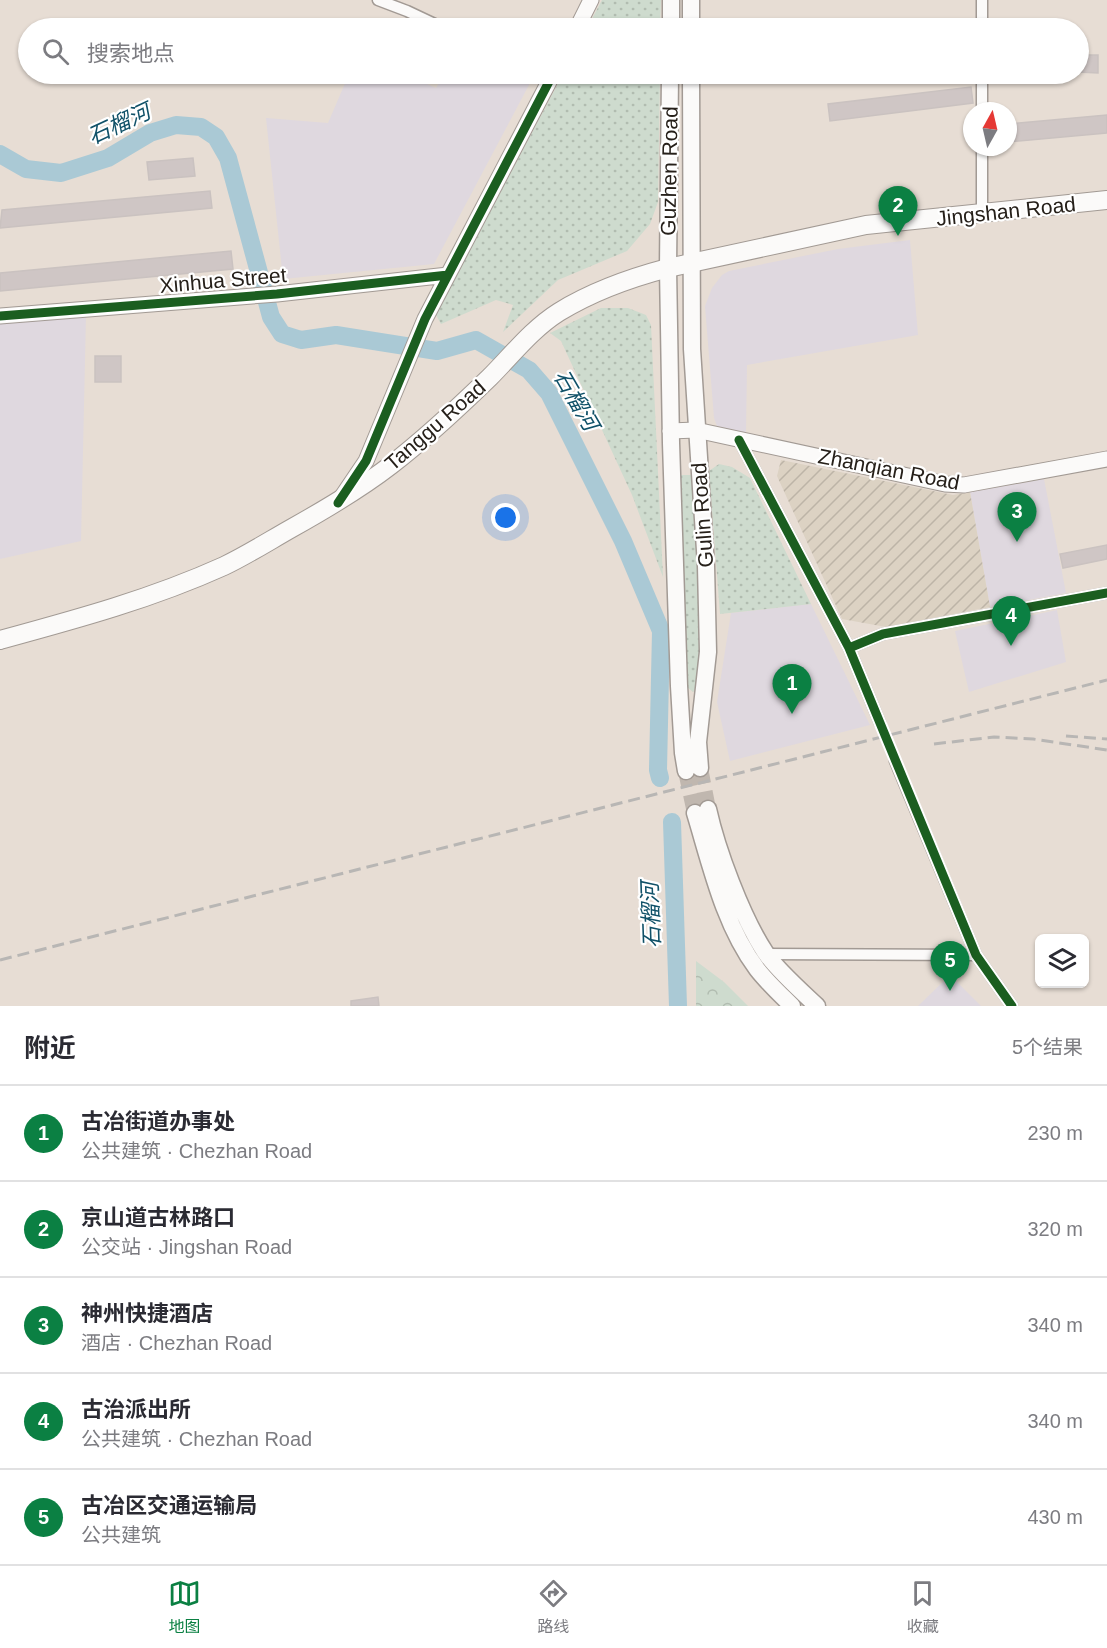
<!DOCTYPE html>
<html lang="zh">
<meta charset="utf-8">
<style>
body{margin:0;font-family:Helvetica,"Noto Sans SC",sans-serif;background:#f2f2f3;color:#2b2b33}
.controls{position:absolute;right:18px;bottom:18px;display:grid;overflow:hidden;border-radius:9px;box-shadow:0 2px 4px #0004}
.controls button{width:54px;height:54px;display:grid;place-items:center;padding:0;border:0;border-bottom:2px solid #e1e1e2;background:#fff;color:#2b2b33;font:30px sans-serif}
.compass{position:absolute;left:963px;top:102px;width:54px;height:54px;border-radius:50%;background:#fff;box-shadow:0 2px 4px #0004;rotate:8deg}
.you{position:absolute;left:506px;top:518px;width:21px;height:21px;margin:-15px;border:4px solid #fff;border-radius:50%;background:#1a73e8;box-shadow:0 0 0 9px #1a73e833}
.badge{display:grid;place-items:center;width:39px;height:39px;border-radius:50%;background:#0b8043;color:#fff;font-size:20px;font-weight:700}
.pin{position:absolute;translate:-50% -50px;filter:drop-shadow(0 2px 3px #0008)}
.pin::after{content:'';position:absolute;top:32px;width:21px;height:18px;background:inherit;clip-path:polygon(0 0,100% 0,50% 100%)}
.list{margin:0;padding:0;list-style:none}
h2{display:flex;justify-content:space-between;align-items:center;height:78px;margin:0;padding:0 24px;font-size:26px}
h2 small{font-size:20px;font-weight:400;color:#7c7c81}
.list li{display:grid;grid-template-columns:39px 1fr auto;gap:18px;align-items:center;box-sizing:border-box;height:96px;padding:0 24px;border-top:2px solid #e1e1e2}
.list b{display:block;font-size:22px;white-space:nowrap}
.list p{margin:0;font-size:20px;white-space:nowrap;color:#7c7c81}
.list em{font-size:20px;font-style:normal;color:#7c7c81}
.icon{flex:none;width:33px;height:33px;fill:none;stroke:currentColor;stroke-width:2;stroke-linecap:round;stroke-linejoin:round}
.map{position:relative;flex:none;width:1107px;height:1006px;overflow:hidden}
.search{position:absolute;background:#fff;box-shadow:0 2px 4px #0004;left:18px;right:18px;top:18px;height:66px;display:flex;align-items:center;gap:15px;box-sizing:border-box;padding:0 21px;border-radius:33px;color:#7c7c81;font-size:22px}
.sheet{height:558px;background:#fff}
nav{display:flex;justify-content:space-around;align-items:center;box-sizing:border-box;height:84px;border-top:2px solid #e1e1e2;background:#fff;font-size:16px;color:#7c7c81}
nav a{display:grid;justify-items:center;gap:3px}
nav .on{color:#0b8043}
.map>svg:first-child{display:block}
.commercial{fill:#dfd8df}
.industrial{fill:url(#industrial-furrows)}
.forest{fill:url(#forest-crowns)}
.park{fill:url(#park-dots)}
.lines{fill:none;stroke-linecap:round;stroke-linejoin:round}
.river{stroke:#aac9d5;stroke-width:18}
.building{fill:#cfc6c5;stroke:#cac2c0;stroke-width:1.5}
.street-tunnel{stroke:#c0b7af;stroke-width:10;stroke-dasharray:10 5;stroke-linecap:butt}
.primary-tunnel{stroke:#c0b7af;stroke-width:16;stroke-dasharray:16 8;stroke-linecap:butt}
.street-casing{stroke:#a29a94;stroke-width:13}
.secondary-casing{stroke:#a29a94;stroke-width:17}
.primary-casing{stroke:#a29a94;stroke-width:19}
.highway-casing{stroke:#a29a94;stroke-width:20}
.street{stroke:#fbfaf9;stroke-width:10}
.secondary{stroke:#fbfaf9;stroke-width:15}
.primary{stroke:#fbfaf9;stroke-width:16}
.highway{stroke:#fbfaf9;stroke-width:18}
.rail{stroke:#b8b6b4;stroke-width:3;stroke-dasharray:12 6;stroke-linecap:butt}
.cycleway-casing{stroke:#fff;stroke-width:13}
.cycleway{stroke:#1b5e20;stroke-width:9}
.labels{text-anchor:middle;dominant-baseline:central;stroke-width:4.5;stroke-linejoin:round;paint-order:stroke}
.street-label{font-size:21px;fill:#26201a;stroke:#fff}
.water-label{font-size:22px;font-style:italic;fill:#105168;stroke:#fff}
</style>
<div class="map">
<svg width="1107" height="1006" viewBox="0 0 1107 1006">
<defs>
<pattern id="industrial-furrows" width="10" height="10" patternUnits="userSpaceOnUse" patternTransform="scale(1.5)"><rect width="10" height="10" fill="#dcd2c3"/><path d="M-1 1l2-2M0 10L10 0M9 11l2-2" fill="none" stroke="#bdb4a7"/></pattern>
<pattern id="forest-crowns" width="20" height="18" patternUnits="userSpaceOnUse" patternTransform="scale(1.5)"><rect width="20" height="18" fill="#cedbce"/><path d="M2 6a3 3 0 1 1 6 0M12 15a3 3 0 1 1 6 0" fill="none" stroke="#b1bcb0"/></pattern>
<pattern id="park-dots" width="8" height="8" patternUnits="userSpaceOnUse" patternTransform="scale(1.5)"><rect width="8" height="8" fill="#cedbce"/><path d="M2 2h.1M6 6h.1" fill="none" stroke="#b1bcb0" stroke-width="1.8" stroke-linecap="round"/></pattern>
</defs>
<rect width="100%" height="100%" fill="#e7ddd4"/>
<path class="commercial" d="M349,74h56l31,14 9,-14h65l20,9 -96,181 -151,15 -17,-161 62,5z
M910,240l8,95 -171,30 -1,68 -29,-7 -3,-8 -9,-112 7,-18 10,-13 7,-4 109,-22z
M86,315l-5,226 -81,18v-235z
M1044,479l22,114 -76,14 -20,-115z
M811,604l59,121 -140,36 -13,-59 14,-89z
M1057,610l9,52 -97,30 -14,-61z
M950,975l31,31h-63z"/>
<path class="industrial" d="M781,460l172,35 17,-3 20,115 -104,20 -44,-8 -65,-143z"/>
<path class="forest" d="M696,961l28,21 24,24h-52z"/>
<path class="park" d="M602,0h59l-1,28h-73z
M563,74h97l-2,128 -8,22 -23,27 -69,29 -55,52 10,-27 -17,-5 -55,24 -5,-9z
M601,308h27l18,7 5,10 12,252 -31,-82 -71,-154 -11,-8z
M719,464l13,3 18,11 61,126 -91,10 -11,-143z
M679,475h12l3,7 7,144 -3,62 -5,4 -6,-5 -10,-204z"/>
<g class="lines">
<path class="river" d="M0,154l26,15 35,4 47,-15 42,-25 26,-8 25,2 15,10 12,21 43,159 11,17 19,6 35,-5 101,16 39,-11 53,30 20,23 74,148 38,90 -3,139 2,8
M672,822l6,184"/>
</g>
<path class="building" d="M1078,55h20v18l-20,-1z
M971,87l2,16 -143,18 -2,-17z
M1107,115v18l-99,9v-18z
M193,158l2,18 -46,4 -2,-18z
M210,191l2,17 -212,20 2,-18z
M231,251l2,18 -233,22v-18z
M95,356h26v26h-26z
M1107,545v14l-44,9 -3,-14z
M378,997l1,9h-28v-5z"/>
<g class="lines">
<path class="street-tunnel" d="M880,723l15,38"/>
<path class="primary-tunnel" d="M700,768l8,41
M686,771l9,42"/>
<defs>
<path id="street" d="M378,0l29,11 36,17
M982,28v-28
M533,74l16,8
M982,111v-37
M982,213v-66
M739,440l110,208 31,75
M849,648l34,-14 224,-41
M895,761l81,194 36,51
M764,954l212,1"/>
<path id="secondary" d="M577,28l14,-28
M0,316l277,-22 171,-19
M670,431l26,-1 249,54 19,1 143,-26
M341,498l25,-37 59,-142 128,-245"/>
<path id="primary" d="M671,28v-28
M691,28v-28
M670,74l-2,194 3,175 8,243 4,67 3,18
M691,74l1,275 14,217 2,86 -10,90 2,26
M708,809c9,41 34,108 57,143 10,16 37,40 52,54
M695,813c16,53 29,112 62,156 10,13 23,25 35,37"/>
<path id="highway" d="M0,640c77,-21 151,-41 224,-74 23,-11 45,-25 68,-38 34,-19 68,-39 99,-63 35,-27 67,-57 99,-88 22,-22 42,-48 69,-65 34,-21 71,-34 109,-44l198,-43 241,-25"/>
</defs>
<use href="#street" class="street-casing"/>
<use href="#secondary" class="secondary-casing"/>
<use href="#primary" class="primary-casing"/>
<use href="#highway" class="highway-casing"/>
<use href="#street" class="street"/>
<use href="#secondary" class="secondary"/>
<use href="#primary" class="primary"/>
<use href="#highway" class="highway"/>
<path class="rail" d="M1066,736l41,3
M934,744l60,-7 39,2 74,11
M0,960l1107,-280"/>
<defs>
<path id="cycleway" d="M0,316l277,-22 171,-19
M739,440l110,208 127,307 36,51
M338,503l28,-42 59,-142 128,-245
M849,648l34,-14 224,-41"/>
</defs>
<use href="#cycleway" class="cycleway-casing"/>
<use href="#cycleway" class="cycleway"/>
</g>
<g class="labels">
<g class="street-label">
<text transform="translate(669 171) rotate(-89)">Guzhen Road</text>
<text transform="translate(1006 211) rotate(-6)">Jingshan Road</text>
<text transform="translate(223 280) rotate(-5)">Xinhua Street</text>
<text transform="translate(435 425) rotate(-41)">Tanggu Road</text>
<text transform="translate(889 469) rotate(11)">Zhanqian Road</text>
<text transform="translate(702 515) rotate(-94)">Gulin Road</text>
</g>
<g class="water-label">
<text transform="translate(119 124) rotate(-25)">石榴河</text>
<text transform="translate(576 400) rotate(60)">石榴河</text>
<text transform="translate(651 915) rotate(-92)">石榴河</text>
</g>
</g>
</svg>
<div class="controls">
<button><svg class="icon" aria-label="layers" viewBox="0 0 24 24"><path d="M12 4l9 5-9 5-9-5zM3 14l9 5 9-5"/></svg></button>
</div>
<svg class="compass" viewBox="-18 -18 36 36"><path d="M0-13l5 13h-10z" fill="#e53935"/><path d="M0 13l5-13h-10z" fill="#7c7c81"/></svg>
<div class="you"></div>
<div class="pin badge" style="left:792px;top:714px">1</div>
<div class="pin badge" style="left:898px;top:236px">2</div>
<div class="pin badge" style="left:1017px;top:542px">3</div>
<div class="pin badge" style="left:1011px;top:646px">4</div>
<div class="pin badge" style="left:950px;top:991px">5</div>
<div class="search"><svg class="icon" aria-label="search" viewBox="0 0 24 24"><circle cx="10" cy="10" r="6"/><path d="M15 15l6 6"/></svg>搜索地点</div>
</div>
<section class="sheet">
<h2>附近<small>5个结果</small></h2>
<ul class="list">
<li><span class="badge">1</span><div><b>古冶街道办事处</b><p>公共建筑 · Chezhan Road</p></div><em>230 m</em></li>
<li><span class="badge">2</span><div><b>京山道古林路口</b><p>公交站 · Jingshan Road</p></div><em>320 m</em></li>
<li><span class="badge">3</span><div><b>神州快捷酒店</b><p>酒店 · Chezhan Road</p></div><em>340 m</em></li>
<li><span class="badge">4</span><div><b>古治派出所</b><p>公共建筑 · Chezhan Road</p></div><em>340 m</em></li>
<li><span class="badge">5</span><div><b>古冶区交通运输局</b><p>公共建筑</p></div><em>430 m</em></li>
</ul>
</section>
<nav>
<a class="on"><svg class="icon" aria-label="map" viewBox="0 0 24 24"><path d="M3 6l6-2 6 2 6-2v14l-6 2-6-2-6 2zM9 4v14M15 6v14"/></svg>地图</a>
<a><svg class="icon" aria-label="directions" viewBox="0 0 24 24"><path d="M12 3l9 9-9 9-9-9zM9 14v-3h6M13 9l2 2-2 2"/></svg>路线</a>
<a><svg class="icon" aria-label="saved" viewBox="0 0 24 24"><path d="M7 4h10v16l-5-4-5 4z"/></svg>收藏</a>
</nav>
